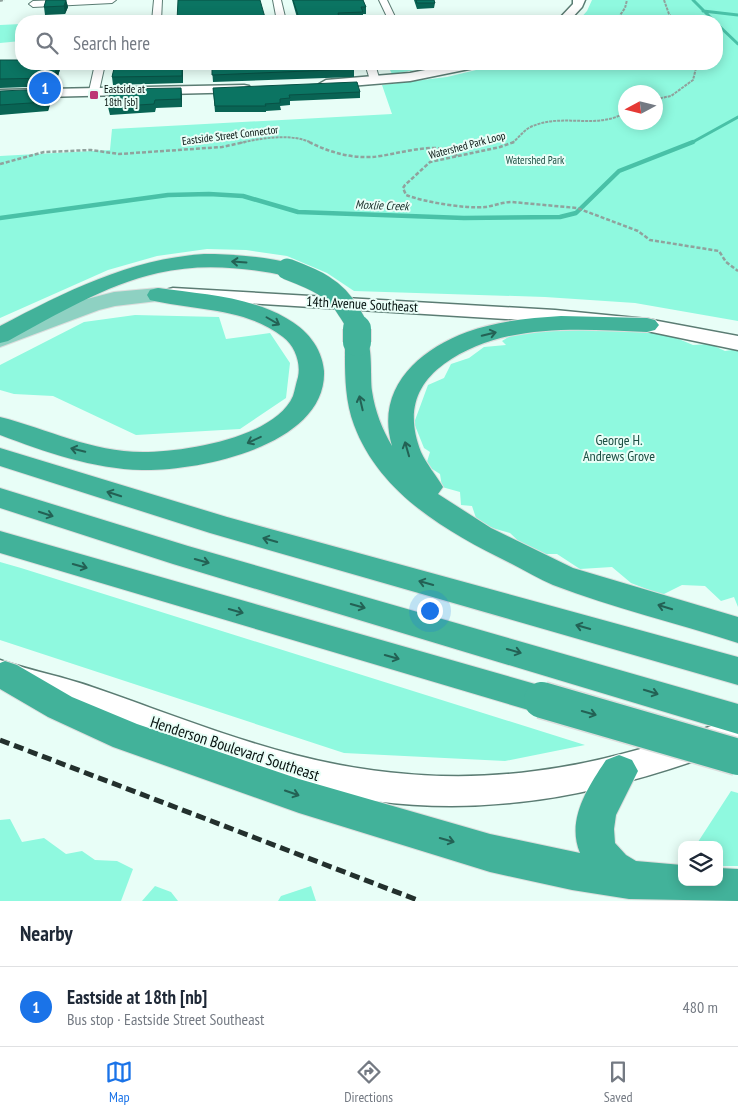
<!DOCTYPE html>
<meta charset="utf-8">
<style>
body{margin:0;font-family:"PT Sans Narrow",sans-serif;background:#f2f2f3;color:#1f2937}
.controls{position:absolute;right:15px;bottom:15px;display:grid;overflow:hidden;border-radius:10px;box-shadow:0 2px 12px #0003}
.controls button{width:45px;height:45px;display:grid;place-items:center;padding:0;border:0;border-bottom:1px solid #e0e1e3;background:#fff;color:#1f2937;font:25px sans-serif}
.compass{position:absolute;left:618px;top:85px;width:45px;height:45px;border-radius:50%;background:#fff;box-shadow:0 2px 12px #0003;rotate:263deg}
.you{position:absolute;left:429px;top:610px;width:18px;height:18px;margin:-12px;border:4px solid #fff;border-radius:50%;background:#1a73e8;box-shadow:0 0 0 8px #1a73e833}
.badge{display:grid;place-items:center;width:32px;height:32px;border-radius:50%;background:#1a73e8;color:#fff;font-size:16px;font-weight:700}
.pin{position:absolute;translate:-50% -50%;border:2px solid #fff;box-shadow:0 1px 5px #0006}
.list{margin:0;padding:0;list-style:none}
h2{display:flex;justify-content:space-between;align-items:center;height:65px;margin:0;padding:0 20px;font-size:21px}
h2 small{font-size:16px;font-weight:400;color:#747a83}
.list li{display:grid;grid-template-columns:32px 1fr auto;gap:15px;align-items:center;box-sizing:border-box;height:80px;padding:0 20px;border-top:1px solid #e0e1e3}
.list b{display:block;font-size:19px;white-space:nowrap}
.list p{margin:0;font-size:16px;white-space:nowrap;color:#747a83}
.list em{font-size:16px;font-style:normal;color:#747a83}
.icon{flex:none;width:28px;height:28px;fill:none;stroke:currentColor;stroke-width:2;stroke-linecap:round;stroke-linejoin:round}
.map{position:relative;flex:none;width:738px;height:901px;overflow:hidden}
.search{position:absolute;background:#fff;box-shadow:0 2px 12px #0003;left:15px;right:15px;top:15px;height:55px;display:flex;align-items:center;gap:12px;box-sizing:border-box;padding:0 18px;border-radius:20px;color:#747a83;font-size:19px}
.sheet{height:145px;background:#fff}
nav{display:flex;justify-content:space-around;align-items:center;box-sizing:border-box;height:70px;border-top:1px solid #e0e1e3;background:#fff;font-size:14px;color:#747a83}
nav a{display:grid;justify-items:center;gap:2px}
nav .on{color:#1a73e8}
.map>svg:first-child{display:block}
.green{fill:#8ff9df;fill-rule:evenodd}
.lines{fill:none;stroke-linecap:round;stroke-linejoin:round}
.stream-far1{stroke:#49c1a7;stroke-width:3}
.stream{stroke:#49c1a7;stroke-width:4.5}
.minor-casing{stroke:#5b7c73;stroke-width:2}
.tertiary-casing{stroke:#5b7c73;stroke-width:3}
.secondary-casing{stroke:#5b7c73;stroke-width:3}
.primary-casing{stroke:#dcdedd;stroke-width:2}
.motorway-casing{stroke:#dcdedd;stroke-width:2}
.path-far1{stroke:#90a29d;stroke-width:2;stroke-dasharray:3 1;stroke-linecap:butt}
.path{stroke:#90a29d;stroke-width:2.5;stroke-dasharray:4 2;stroke-linecap:butt}
.minor{fill:#fff;fill-rule:evenodd}
.tertiary{fill:#fff;fill-rule:evenodd}
.secondary{fill:#fff;fill-rule:evenodd}
.primary{fill:#8ed1c2;fill-rule:evenodd}
.motorway{fill:#42b29a;fill-rule:evenodd}
.rail{stroke:#23302d;stroke-width:5;stroke-dasharray:10 5;stroke-linecap:butt}
.motorway-bridge-far2-casing{stroke:#dcdedd;stroke-width:22;stroke-linecap:butt}
.motorway-bridge-far1-casing{stroke:#dcdedd;stroke-width:30;stroke-linecap:butt}
.motorway-bridge-casing{stroke:#dcdedd;stroke-width:39;stroke-linecap:butt}
.motorway-bridge-far2{stroke:#42b29a;stroke-width:21}
.motorway-bridge-far1{stroke:#42b29a;stroke-width:28}
.motorway-bridge{stroke:#42b29a;stroke-width:36}
.wall{fill:#096454}
.shaded-wall{fill:#085145}
.building{fill:#0b7462;stroke:#085145}
.oneway{stroke:#236154}
.poi-dot{fill:#bd3675;stroke:#e8fef7;stroke-width:2}
.labels{text-anchor:middle;dominant-baseline:central;stroke-width:4;stroke-linejoin:round;paint-order:stroke}
.far-poi-label{font-size:11px;fill:#04100d;stroke:#e8fef7;text-anchor:start}
.far-street-label{font-size:11px;fill:#04100d;stroke:#e8fef7}
.far-park-label{font-size:11px;fill:#1b4e42;stroke:#e8fef7}
.far-water-label{font-size:12px;font-style:italic;fill:#192e29;stroke:#e8fef7}
.street-label{font-size:14px;fill:#04100d;stroke:#e8fef7}
.park-label{font-size:14px;fill:#1b4e42;stroke:#e8fef7}
.near-street-label{font-size:16px;fill:#04100d;stroke:#e8fef7}
</style>
<div class="map">
<svg width="738" height="901" viewBox="0 0 738 901">
<rect width="100%" height="100%" fill="#e8fef7"/>
<path class="green" d="M592,0h146v321l-103,-18 -90,-6 -191,-6 -27,-18 -40,-17 -41,-6 -39,-1 -50,7 -49,14 -108,48v-162l110,-6 2,-21 280,-15 -10,-29 65,-8 54,-13h216v-43h-139l9,-10zM626,92h30v30h-30z
M21,24v17l-21,2v-18z
M387,64h62l-57,10z
M135,315l84,2 7,22 44,-6 20,30 -4,35 -46,31 -104,6 -83,-39 -39,-2 -14,-4v-25l84,-43z
M523,328l111,1 28,3 31,13 17,-1 15,7 13,-2v258l-4,-10 -13,4 -16,-15 -23,-1 -20,10 -31,-12 -19,-16 -32,2 -23,-15h-25l-22,-21 -32,-9 -6,-18 -11,-1 -1,-13 -18,-5 -2,-13 -14,-9 4,-13 -6,-4 -10,-25 14,-38 16,-7 7,-14 18,-6 15,-11 22,-2 -4,-4z
M0,562l21,6 564,177 -80,16 -161,-8 -344,-113z
M731,791l7,2v73h-19v-21h-23z
M10,819l12,23 22,-4 22,16 16,-3 13,9 22,1 16,8 -12,32h-121v-81z
M155,886l16,6 7,9h-36z
M311,886l5,15h-38l3,-5z"/>
<g class="lines">
<path class="stream-far1" d="M693,0l21,21
M703,11l35,4
M717,24l21,20
M691,143l47,-26"/>
<path class="stream" d="M0,218l168,-23 41,-1 34,2 55,16 166,6 96,-1 16,-4 43,-42 74,-29"/>
<defs>
<path id="minor" d="M60,0h56l-4,3 -79,4 -4,-3 4,-3z
M154,0h8l-1,21h-9z
M273,0h8l5,21h-9z
M379,0h8l10,21h-8z
M95,64h10l-6,27 -5,3 -5,-3z
M365,64h10l5,17 -1,2h-8z"/>
<path id="tertiary" d="M573,0h12l-3,7 -13,14h-12l16,-17z
M456,64h24l-6,4 -64,13 -84,7 -7,-4 7,-4 84,-7z
M244,85l5,1 2,3 -2,3 -249,6v-8z"/>
<path id="secondary" d="M173,288l382,22 92,9 91,17v14l-91,-19 -92,-9 -389,-24 -3,-4 3,-4z
M0,660c30,11 62,16 92,27 67,23 134,50 203,68 77,20 161,27 240,16 72,-9 135,-30 203,-54v28c-148,57 -287,82 -443,40 -75,-21 -148,-52 -221,-78 -24,-9 -50,-13 -74,-21z"/>
<path id="primary" d="M158,288l8,2 3,5 -3,5 -51,6 -16,4 -99,37v-15l83,-32 31,-8z"/>
<path id="motorway" d="M204,254c31,0 61,3 91,10l3,5 -3,5 -8,2c-42,-9 -87,-13 -129,-3 -53,12 -102,42 -150,68l-8,2v-17c65,-34 129,-67 204,-72z
M158,288c42,6 90,8 128,30 20,11 36,29 38,53 3,75 -126,100 -182,99 -49,-1 -97,-18 -142,-35v-18c48,12 91,35 143,35 40,0 132,-14 150,-56 2,-6 3,-13 5,-19 3,-14 -3,-31 -15,-40 -39,-30 -87,-26 -133,-37l-3,-5 3,-5z
M561,316l86,2 8,2 4,5 -4,5 -8,2c-69,-3 -144,-10 -203,32 -31,23 -37,52 -23,88 6,13 15,23 22,35l-5,7 53,34 82,40 165,49v26c-61,-20 -125,-35 -185,-58 -14,-6 -27,-14 -41,-21 -63,-31 -132,-69 -158,-139 -10,-27 -9,-55 -9,-83l3,-5 9,-2 9,2c7,11 4,39 6,54 3,20 10,38 20,55 -17,-57 26,-96 75,-114 30,-11 62,-14 94,-16z
M0,448l227,69 511,140v28l-528,-152 -210,-67z
M0,488l188,58 550,158v30l-565,-170 -173,-56z
M0,531l542,155 12,4 6,10 -6,10 -12,4 -542,-161z
M5,661l12,4 55,32 65,27 162,55 191,55 90,19c-14,-33 8,-66 26,-93l13,-5 13,5 6,11 -22,44 -2,14 1,14 11,12 10,6 46,4v17h37v-14l19,1v32l-109,-2 -57,-9 -82,-18 -191,-59 -186,-66 -65,-30 -48,-28v-26z"/>
</defs>
<use href="#minor" class="minor-casing"/>
<use href="#tertiary" class="tertiary-casing"/>
<use href="#secondary" class="secondary-casing"/>
<use href="#primary" class="primary-casing"/>
<use href="#motorway" class="motorway-casing"/>
<path class="path-far1" d="M664,0l5,14 6,7
M0,1l4,-1
M616,21l9,-13 2,-8
M656,99l15,-3 22,-16 4,-16
M240,143c22,-5 52,-10 72,0
M512,143c7,-5 12,-14 21,-17 30,-13 66,4 93,-14"/>
<path class="path" d="M309,142c20,10 40,16 63,15 21,-1 70,-19 85,-1
M514,142l-14,5 -70,15 -25,23 -2,3 3,7c18,7 60,14 79,12 9,-1 17,-5 27,-5l65,6 61,23 12,9 69,11 7,11 12,9
M0,164l44,-12 47,-2 28,4 103,-7 23,-5"/>
<use href="#minor" class="minor"/>
<use href="#tertiary" class="tertiary"/>
<use href="#secondary" class="secondary"/>
<use href="#primary" class="primary"/>
<use href="#motorway" class="motorway"/>
<path class="rail" d="M0,740l420,161"/>
<defs>
<path id="motorway-bridge-far2" d="M287,269c26,10 48,18 62,43 4,6 8,12 8,18"/>
<path id="motorway-bridge-far1" d="M357,329v13"/>
<path id="motorway-bridge" d="M542,700l196,57"/>
</defs>
<use href="#motorway-bridge-far2" class="motorway-bridge-far2-casing"/>
<use href="#motorway-bridge-far1" class="motorway-bridge-far1-casing"/>
<use href="#motorway-bridge" class="motorway-bridge-casing"/>
<use href="#motorway-bridge-far2" class="motorway-bridge-far2"/>
<use href="#motorway-bridge-far1" class="motorway-bridge-far1"/>
<use href="#motorway-bridge" class="motorway-bridge"/>
</g>
<path class="wall" d="M46,0h20l2,7 -3,7 -20,1 -1,-8z
M292,0h71l3,7v7h-3v5l-23,1v1h-42z
M414,0h20l1,3 -1,5 -17,1z
M0,60l61,6 -6,20 -55,2z
M115,64h237l2,5v8l-141,5 -1,-14 -29,1v14l-70,2 -1,-8z
M181,88l1,8v11l-26,1 -1,4 -45,3 -2,-8z
M213,88l147,4v6l-70,3v4l-10,1 1,4 -15,1v1h-51z
M0,91l52,7 -4,13 -48,4z"/>
<path class="shaded-wall" d="M66,0l2,7 -3,7 -1,-8z
M58,64h3v2l-6,20 -2,-8z
M183,64v19l-1,-7z
M181,88l1,8v11l-1,-8z
M50,89l2,9 -4,13 -2,-9z"/>
<path class="building" d="M46,0h20l-2,6 -20,1z
M178,0h82l6,21h-89z
M293,0h70l3,7h-5l2,5 -25,1 2,8h-40z
M416,0h18l1,3h-18z
M0,60h21v4h37l-5,14 -53,1z
M115,64h67v12l-70,1z
M212,64h140l2,5 -142,6z
M357,82l3,10 -71,3 1,3 -10,1v4l-15,1 1,2h-51l-2,-18z
M181,88v11l-26,1 -1,4 -46,3 3,-18z
M50,89l-4,13 -46,3v-14z"/>
<defs><path id="oneway-shaft" d="M-6 0H5M1.5-3L5.5 0L1.5 3" fill="none" stroke-width="1.6" stroke-linecap="round" stroke-linejoin="round" transform="scale(1.25)"/></defs>
<g class="oneway">
<use href="#oneway-shaft" transform="translate(239 262) rotate(-176)"/>
<use href="#oneway-shaft" transform="translate(273 321) rotate(30)"/>
<use href="#oneway-shaft" transform="translate(489 334) rotate(-14)"/>
<use href="#oneway-shaft" transform="translate(361 403) rotate(-103)"/>
<use href="#oneway-shaft" transform="translate(254 440) rotate(155)"/>
<use href="#oneway-shaft" transform="translate(407 449) rotate(-106)"/>
<use href="#oneway-shaft" transform="translate(78 450) rotate(-166)"/>
<use href="#oneway-shaft" transform="translate(114 494) rotate(-162)"/>
<use href="#oneway-shaft" transform="translate(46 514) rotate(18)"/>
<use href="#oneway-shaft" transform="translate(270 540) rotate(-164)"/>
<use href="#oneway-shaft" transform="translate(202 561) rotate(16)"/>
<use href="#oneway-shaft" transform="translate(80 566) rotate(16)"/>
<use href="#oneway-shaft" transform="translate(426 583) rotate(-164)"/>
<use href="#oneway-shaft" transform="translate(358 606) rotate(16)"/>
<use href="#oneway-shaft" transform="translate(665 607) rotate(-163)"/>
<use href="#oneway-shaft" transform="translate(236 611) rotate(16)"/>
<use href="#oneway-shaft" transform="translate(583 627) rotate(-164)"/>
<use href="#oneway-shaft" transform="translate(514 651) rotate(16)"/>
<use href="#oneway-shaft" transform="translate(392 657) rotate(16)"/>
<use href="#oneway-shaft" transform="translate(651 692) rotate(17)"/>
<use href="#oneway-shaft" transform="translate(589 713) rotate(16)"/>
<use href="#oneway-shaft" transform="translate(292 793) rotate(19)"/>
<use href="#oneway-shaft" transform="translate(447 840) rotate(16)"/>
</g>
<rect class="poi-dot" x="89" y="90" width="10" height="10" rx="2.5"/>
<g class="labels">
<g class="far-poi-label">
<text x="104" y="89">Eastside at<tspan x="104" dy="13">18th [sb]</tspan></text>
</g>
<g class="far-street-label">
<text transform="translate(230 135) rotate(-7)">Eastside Street Connector</text>
<text transform="translate(467 145) rotate(-15)">Watershed Park Loop</text>
</g>
<g class="far-park-label">
<text x="535" y="160">Watershed Park</text>
</g>
<g class="far-water-label">
<text transform="translate(382 205) rotate(2)">Moxlie Creek</text>
</g>
<g class="street-label">
<text transform="translate(362 304) rotate(3)">14th Avenue Southeast</text>
</g>
<g class="park-label">
<text x="619" y="440">George H.<tspan x="619" dy="16">Andrews Grove</tspan></text>
</g>
<g class="near-street-label">
<text transform="translate(235 748) rotate(18)">Henderson Boulevard Southeast</text>
</g>
</g>
</svg>
<div class="controls">
<button><svg class="icon" aria-label="layers" viewBox="0 0 24 24"><path d="M12 4l9 5-9 5-9-5zM3 14l9 5 9-5"/></svg></button>
</div>
<svg class="compass" viewBox="-18 -18 36 36"><path d="M0-13l5 13h-10z" fill="#e53935"/><path d="M0 13l5-13h-10z" fill="#747a83"/></svg>
<div class="you"></div>
<div class="pin badge" style="left:45px;top:88px">1</div>
<div class="search"><svg class="icon" aria-label="search" viewBox="0 0 24 24"><circle cx="10" cy="10" r="6"/><path d="M15 15l6 6"/></svg>Search here</div>
</div>
<section class="sheet">
<h2>Nearby<small></small></h2>
<ul class="list">
<li><span class="badge">1</span><div><b>Eastside at 18th [nb]</b><p>Bus stop · Eastside Street Southeast</p></div><em>480 m</em></li>
</ul>
</section>
<nav>
<a class="on"><svg class="icon" aria-label="map" viewBox="0 0 24 24"><path d="M3 6l6-2 6 2 6-2v14l-6 2-6-2-6 2zM9 4v14M15 6v14"/></svg>Map</a>
<a><svg class="icon" aria-label="directions" viewBox="0 0 24 24"><path d="M12 3l9 9-9 9-9-9zM9 14v-3h6M13 9l2 2-2 2"/></svg>Directions</a>
<a><svg class="icon" aria-label="saved" viewBox="0 0 24 24"><path d="M7 4h10v16l-5-4-5 4z"/></svg>Saved</a>
</nav>
